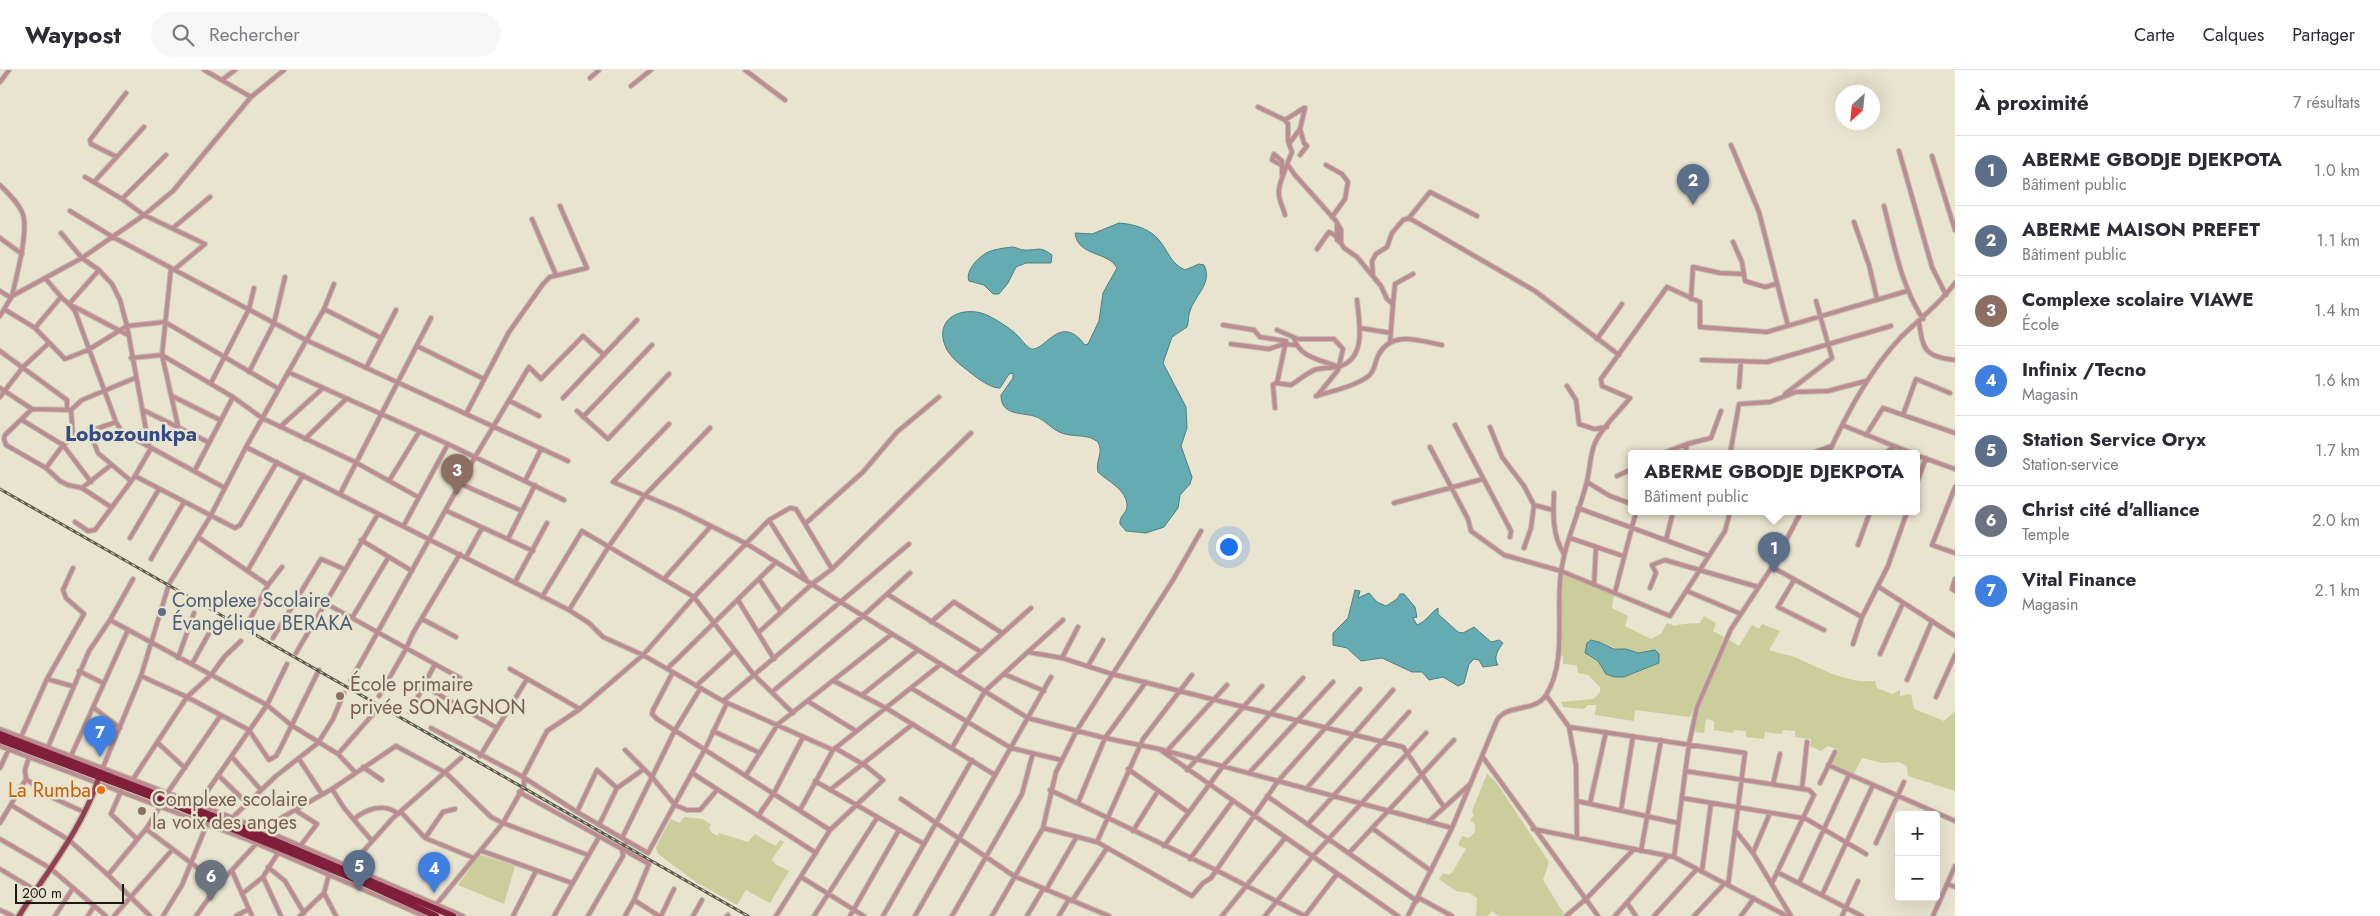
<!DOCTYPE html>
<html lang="fr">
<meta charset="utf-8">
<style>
body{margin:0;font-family:Jost,sans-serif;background:#f7f7f7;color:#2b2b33}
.controls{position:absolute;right:15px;bottom:15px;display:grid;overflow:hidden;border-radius:5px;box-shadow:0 5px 20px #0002}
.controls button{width:45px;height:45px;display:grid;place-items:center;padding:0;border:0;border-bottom:1px solid #e1e1e2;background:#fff;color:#2b2b33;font:25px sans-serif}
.compass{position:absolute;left:1835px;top:15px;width:45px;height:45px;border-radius:50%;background:#fff;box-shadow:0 5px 20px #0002;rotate:207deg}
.scale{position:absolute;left:15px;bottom:12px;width:109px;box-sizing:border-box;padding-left:5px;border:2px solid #1c1b13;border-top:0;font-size:14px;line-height:18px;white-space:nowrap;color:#1c1b13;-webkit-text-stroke:4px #e8e4cf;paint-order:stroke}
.you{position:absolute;left:1228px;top:476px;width:18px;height:18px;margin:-12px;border:4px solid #fff;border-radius:50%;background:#1a73e8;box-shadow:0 0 0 8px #1a73e833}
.badge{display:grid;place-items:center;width:32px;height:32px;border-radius:50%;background:#7c3aed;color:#fff;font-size:16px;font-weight:700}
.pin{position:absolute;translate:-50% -41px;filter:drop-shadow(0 1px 2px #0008)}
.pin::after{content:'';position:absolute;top:26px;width:18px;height:15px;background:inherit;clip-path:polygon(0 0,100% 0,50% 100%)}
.popup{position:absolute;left:1628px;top:380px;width:292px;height:65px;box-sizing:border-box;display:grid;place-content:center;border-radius:5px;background:#fff;filter:drop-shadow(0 1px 4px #0005);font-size:16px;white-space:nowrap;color:#7c7c81}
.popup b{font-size:19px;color:#2b2b33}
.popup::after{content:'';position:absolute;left:50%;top:100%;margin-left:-10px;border:10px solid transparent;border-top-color:#fff}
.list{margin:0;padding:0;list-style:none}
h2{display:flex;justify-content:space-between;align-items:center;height:65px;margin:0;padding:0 20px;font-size:21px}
h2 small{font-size:16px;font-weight:400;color:#7c7c81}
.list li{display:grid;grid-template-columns:32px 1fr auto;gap:15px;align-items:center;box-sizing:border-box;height:70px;padding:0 20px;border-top:1px solid #e1e1e2}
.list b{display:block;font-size:19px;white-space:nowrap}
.list p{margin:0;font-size:16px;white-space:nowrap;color:#7c7c81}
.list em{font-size:16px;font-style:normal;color:#7c7c81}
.icon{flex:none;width:28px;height:28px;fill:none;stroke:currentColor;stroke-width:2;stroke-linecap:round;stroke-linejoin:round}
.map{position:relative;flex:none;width:1955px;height:846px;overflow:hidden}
header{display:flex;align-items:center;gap:30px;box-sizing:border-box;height:70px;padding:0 25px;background:#fff;border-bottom:1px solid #e1e1e2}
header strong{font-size:24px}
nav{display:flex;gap:28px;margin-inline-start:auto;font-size:18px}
.search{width:350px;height:45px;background:#f7f7f7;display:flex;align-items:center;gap:12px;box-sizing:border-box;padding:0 18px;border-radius:28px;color:#7c7c81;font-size:19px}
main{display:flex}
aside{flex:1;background:#fff}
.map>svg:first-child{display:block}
.green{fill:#cbcd9a;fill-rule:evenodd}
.water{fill:#65acb2;stroke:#4f8082}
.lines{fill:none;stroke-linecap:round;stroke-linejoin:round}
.minor-casing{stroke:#c3c0ad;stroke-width:6}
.major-casing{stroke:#c3c0ad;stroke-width:8}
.highway-casing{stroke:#c3c0ad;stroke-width:9}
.minor{stroke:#bc8c93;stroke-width:4}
.major{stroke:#924051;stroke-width:5}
.highway{stroke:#811f3a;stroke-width:6}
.rail-casing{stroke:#5c5a4e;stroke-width:3}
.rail{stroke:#e8e4cf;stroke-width:1;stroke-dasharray:4;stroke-linecap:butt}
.service-dot{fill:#5c6f8a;stroke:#e8e4cf;stroke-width:2}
.education-dot{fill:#8d6e63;stroke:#e8e4cf;stroke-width:2}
.food-dot{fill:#e8710a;stroke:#e8e4cf;stroke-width:2}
.labels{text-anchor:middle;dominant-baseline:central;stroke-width:5;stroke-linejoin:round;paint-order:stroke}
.service-label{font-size:20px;fill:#4e5e75;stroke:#e8e4cf;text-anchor:start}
.education-label{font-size:20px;fill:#785e54;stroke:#e8e4cf;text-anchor:start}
.food-label{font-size:20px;fill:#c56008;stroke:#e8e4cf;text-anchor:end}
.neighbourhood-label{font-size:21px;font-weight:bold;fill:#344b85;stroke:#e8e4cf}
</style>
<header>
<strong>Waypost</strong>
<div class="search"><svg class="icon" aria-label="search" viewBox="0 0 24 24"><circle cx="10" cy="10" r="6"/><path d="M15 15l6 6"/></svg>Rechercher</div>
<nav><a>Carte</a><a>Calques</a><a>Partager</a></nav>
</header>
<main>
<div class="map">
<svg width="1955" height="846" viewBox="0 0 1955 846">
<rect width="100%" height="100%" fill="#e8e4cf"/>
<path class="green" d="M1565,505l49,19 -2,14 16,8 -3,10 26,13 10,-5 6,-11 8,3c7,-3 17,-2 25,-3l4,-7 12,7 -3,8 11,6 -34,80 -55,-7 -1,11 -39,-6 1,-10h-8l-4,4 -21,-2 -2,-5 33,-3 6,-7v-5l-12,-12 -10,-2 -1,-8 -14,-1v-8l-4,-1 3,-75zM1599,572c19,7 37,14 56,8l3,14c-25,9 -46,26 -60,-3l-9,-4 -4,-8 2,-6z
M1762,554l18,7 -11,19c8,3 16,4 23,6 26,11 54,28 83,25l2,7 15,6 8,-4v6l11,-2 3,15 30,12 11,-10v80l-47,-15 -1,-10 -8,-4 -17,1 -20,-5 -8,16 -22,-9 5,-16 -9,-3 -7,5 -11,-5 1,-7 -16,-2v-6l-12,-1 -2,4 -16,-2 -1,7 -18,-2v-6l-12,-1 -1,3 -19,-3v-9l-8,-2 -2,14 -9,-1 3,-24 30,-69 11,7 13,-21 7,4z
M1487,704l9,8 53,80 -6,18 20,32v4h-65l-6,-5 -4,5h-12l1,-18 -8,-5 -13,-2 -17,-12 4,-6 6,2 3,-2 14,-24 -8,-4 4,-9 7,2 6,-6v-8l-5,-4 4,-5 -2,-4z
M684,747l19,2 8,6 -2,3 3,5 6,3 1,-3 29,9 7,-8 20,12 5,-6 4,2 -12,17 3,5 14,7 -19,32 -24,-13 -9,15 -41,-23 -38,-28 -2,-7 15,-28 9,4z
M482,785l33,11 -11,38 -46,-19 20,-28z"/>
<path class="water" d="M1119,153c15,1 31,6 40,17 10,12 11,23 26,30l14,-6 5,1c9,18 -9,30 -14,46 -2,5 -1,10 -3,16l-15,10 -9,26 23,44 1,21 -6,18 11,31 -2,7 -10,11 -2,13 -14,19 -18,6 -20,-2 -6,-7c-1,-8 6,-10 7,-17 1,-17 -20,-26 -29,-35 -3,-11 6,-19 0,-30 -10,-8 -21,-5 -33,-8 -10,-2 -17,-11 -26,-16 -14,-7 -38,0 -38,-23l12,-17v-5l-4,1 -9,14c-8,0 -17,-6 -24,-11 -10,-8 -25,-18 -30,-29 -14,-31 19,-44 43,-32 8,4 19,11 26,17 6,5 9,12 16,16 15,2 29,-37 54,-4l3,-1 11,-23 4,-28 14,-25c-9,-17 -39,-11 -42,-35l17,1z
M1012,177c4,0 8,3 12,3 13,1 15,-5 28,5l-1,8h-25l-10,4 -8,16 -9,11h-6l-9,-9 -15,-4c-4,-10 9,-24 19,-29 7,-3 16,-4 24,-5z
M1355,520l5,1 -2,7 11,-5 8,9 9,4 11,-7 3,-5h4l11,13 2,10 -4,1 4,7c10,-4 13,-12 21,-17v6l20,18 5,1 11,-6 17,15 8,-2 4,3c-5,7 -10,14 -5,22l-15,2 -4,-7 -5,-1 -5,5 -5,19 -6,3 -15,-9 -14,3 -7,-8h-10l-30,-14 -21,3 -14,-13 -14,-3v-12l15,-15z
M1591,570l8,2 15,7h12l12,4 17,-3 4,4v9l-35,14h-10l-8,-3 -8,-13 -13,-8 2,-10z"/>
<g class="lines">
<defs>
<path id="minor" d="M204,0l47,27
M745,0l40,30
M590,8l9,-8
M222,10l13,-10
M0,12l9,-12
M631,16l20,-16
M1258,37l27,13 3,4v17l4,11 -5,12 8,11 41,46 5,9v13l3,5 13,9 24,29 6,13 6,5 -3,38
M1285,50l19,-12
M1289,74l11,-15 5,-21
M1731,75l28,67 29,114
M1899,81l33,116 14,28
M1300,85l7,-9 -3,-3 -4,-14
M1932,86l23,74
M117,87l-26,-13 -1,-4 36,-47
M1281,95l-9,-5 2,-6 8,7v13
M1326,95l16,9 6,8 -3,17 -13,18
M85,107l37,22 22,16 61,29 -30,25
M94,112l50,-55
M0,115c8,8 17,16 22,27 8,16 -6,66 -10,84
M122,129l44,-44
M1884,136c10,38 17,80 39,113
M70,141l43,26 193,103 262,121
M1285,145c-1,-5 -4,-10 -5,-15 -4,-13 4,-25 7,-36
M1409,148l126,73 84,64
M532,149l24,56
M1854,152l15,43 8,34
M1337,155v15l4,3
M173,158l37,-31
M61,163l21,25 17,12 13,14 8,16 7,26 22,120
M0,168l22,16
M1733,172l9,20 3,19 20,6 11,-3
M1317,179l12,-17 7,4
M171,198l-9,87 16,71
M99,200l-30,34 6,7 41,111 6,10 13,7 90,49
M1373,206l-1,-15 4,-7 11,-7 5,-14 11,-13 6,-2 21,-26 47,24
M45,208l18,21
M0,221l11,7
M1691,229l2,-32 27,6 24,1
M1393,234l2,-20 18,-10
M4,239l31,19 30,31 23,-9 39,-24 38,-4 114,67
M324,239l57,29
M0,246l12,-20 70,-38 62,-43 29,-24 78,-94 33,-27
M1919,252c4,27 5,35 36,38
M1223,255l31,5 6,7 26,4 -9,42
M35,258l26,-31 8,7 59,31
M1360,258l31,5
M1277,260l21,9h36l9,10 -5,21 -21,26
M1294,268c5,19 26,22 43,28
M1597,269l25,-35
M1231,274l38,5 15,-5 12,1
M417,276l67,33
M0,281l67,49v9
M131,288l31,-3 71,42 29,21 93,44 63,35
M1702,290l65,2 124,-36
M366,298l30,-58
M249,302l25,-49 11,-46
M288,302l160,72 116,56
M211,313l38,-74 5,-21
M1567,316l9,14 3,24 15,5 13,-2
M1739,317l2,-26
M0,318l32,21 39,1 2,27
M1785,324l47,-36 -16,-57
M172,326l48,24
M1316,326c13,-4 49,-12 56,-24 3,-5 4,-13 7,-18 13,-24 41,-13 63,-9
M0,327l23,-30 26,-24
M563,328l74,-78
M510,331l29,15
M1275,338l-2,-23 3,-2 15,2c8,-5 15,-11 23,-15 9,-3 19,-1 27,-4 26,-10 18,-44 16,-66
M32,339l-27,26 -1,4 2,6 40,23 14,13 8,4 14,3 29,19
M71,340l11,-10 53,-22
M143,340l65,32
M577,341l31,28 61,-65
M466,344l43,-82 34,-48 7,-7 37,-9 -27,-62
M1903,345l13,-36 34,14
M583,347l69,-72
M22,350l41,25 -17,23
M669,354l-56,58 66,28 68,34 281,174 77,20 54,11 293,79
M1455,355l56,106 -1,6
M1842,355l72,29
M280,357l43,-39
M1490,357l12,30 22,29 10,19 -3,23 -7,20
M89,360l9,23 33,28
M1866,365l17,-27 72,25
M305,369l41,-40
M246,377l323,163 20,13 14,14 40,18 80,46 110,49
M1430,377l38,72 3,12 33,24 57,16 109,45 55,-85 5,-19
M1661,384l26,-10 24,-6 10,-27
M1685,384l2,-10
M1730,384l9,-50 31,-2 26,-10 32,-1 38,-10
M1809,384l23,-8
M1828,384c20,-42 41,-83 73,-117 18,-18 39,-33 54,-54
M1884,384l9,-7
M1891,384l2,-7
M1916,385l39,14
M195,400l38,-73
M135,406l100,52 5,-3 37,-63
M1617,406l15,-7
M389,411l30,-49
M525,411l16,-32
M91,412l-28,-37 10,-8 43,-15
M1587,412l23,14 22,8
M461,414l61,27
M1916,415l10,-27
M1955,417l-23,58 23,8
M82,418l29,-23
M1554,423c-1,21 -2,42 10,61
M340,424l91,-176
M1394,433l89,-24
M1534,435l19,5
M1578,438l131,48
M447,441l86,40
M769,450l37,59
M75,452l13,9 7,-1 40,-54 16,-28
M806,453l57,-51 34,-40 42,-35
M404,455l44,-81
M198,467l70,48
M130,468l29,-49
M1570,468l53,18
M508,469l27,-54
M361,470l51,31
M1666,470l7,-28
M1858,475l12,-33
M466,487l16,-29
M151,489l33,-57
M1772,497l90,50
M248,500l55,-95
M664,509l47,-53
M759,509l22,33
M1955,509l-3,10 3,2
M1794,510l-16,27 46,23
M515,512l32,-59
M1594,515l2,-38
M1879,517l76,49
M1650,518l6,-15 -4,-8 13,-5 93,27
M1687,521l54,23
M1615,522l21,-80
M887,524l94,58
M542,527l40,-66 112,66 60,78 39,38
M738,530l36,59
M325,533l135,75
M569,540l40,-64 36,-51 65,-67
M352,548l36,-60
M422,549l34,18
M110,550l157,85 24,20 47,29 17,18
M249,551l19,-36 14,-18
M931,552l23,-20 48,31
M758,563l54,-49 20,-15 139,-136
M273,568l48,-79 23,10
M1853,574l9,-27 26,-51 19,-54
M1028,582l34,6 50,16 291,73 41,60
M296,583l82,-139
M1880,584l23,-51
M178,588l16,-45
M1062,588l16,-31
M192,594l21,-38
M1088,596l15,-26
M510,599l70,40
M667,599l109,-107
M79,601l24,12
M673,602l-20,38 -1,4 5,5 173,111
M957,604l74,-66
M1004,604l40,17
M141,606l46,21 62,33 20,30 7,-4 4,-7 39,-79
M47,609l25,7
M351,610l124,-223 54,-90 12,12 42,-43 21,19
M1907,610l25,-59
M834,611l52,27 109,67
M424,616l73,42
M696,616l39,-36
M911,618l100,60 50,12
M772,622l91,-76 47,-43
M862,625l56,-45
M1546,625l23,32 7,38 1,73
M379,626l27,-47 7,-16 47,-79
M1936,627l19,-42
M723,631l186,-157
M809,632l47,29
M94,638l26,20
M410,642l25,-48
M1569,657l176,26 -17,132
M431,658l92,49 54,35 71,41 57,-104 22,-46
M0,659l257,98 206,89
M713,661l47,22
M21,667l26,-58 37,-65 -18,-16 -3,-8 10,-22
M158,673l27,25
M0,676l251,95 173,75
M48,677l41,-96 21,-31 23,-41
M952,678l33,-57 78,-71
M625,680l27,27 23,28 12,5h13l17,-20
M1162,681l236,165
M1166,682l61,-67
M338,684l36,-41
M71,686l57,-126
M480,686l47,-77
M1482,686l116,160
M232,687l29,33
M299,689l23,35
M1828,695l127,56
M363,697l19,13
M0,698l9,-19
M1128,699l60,43
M1187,700l75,-84
M1685,701l124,19 5,5 -42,88
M101,702l40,-96 28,-92 41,-67 36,-70 78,-138 10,-25
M692,703l124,80
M1249,703l84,-91
M218,705l29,28
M746,705l32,-51 114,-90
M523,707l24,-46 33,-22 63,-54 51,-58 75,-77 21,-12 6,1 36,60
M26,709l25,18 33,15
M133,709l54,-82 24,-22 14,-19 16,-15
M815,711l109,63
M1820,713l15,-31
M1773,714l7,-30
M332,719l12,19 28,33
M1306,719l87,-99
M1802,719l5,-47
M830,720l83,-66
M1050,720l166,80 89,46
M121,721l-10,23 26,25
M168,722l53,-77
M519,722l130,72 -15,36 -9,16
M1267,726l150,105
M1682,728l120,20
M901,729l113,77 95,40
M1577,731l101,22
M199,733l68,-98 20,-41
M1078,733l27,-65 41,-56
M1590,733l16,-71
M11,735l58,35 39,35 42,41
M295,740l22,14 -16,21
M800,740l33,-60 108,-86
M1621,740l12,-74
M577,742l20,-42 20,18
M758,746l16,-23 29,-56
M233,747l43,-41 42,-33 15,-24 11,-26
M1803,747l63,37
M281,748l51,-29 64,-43 50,27 45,44 12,6 85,32
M354,749c12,-10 31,-17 44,-5l3,-2 24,26 49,20
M1428,752l41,-37
M0,753l26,-44 -1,-9 4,-13
M1308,754l101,-112
M599,755l18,-37 27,-19
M1043,758l54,14 95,54 11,-13 8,-5 67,-97 82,-92
M1372,758l59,43
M146,759l73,55
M1533,759l141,28 113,59
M1735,760l18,23 38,63
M1133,761l25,-40
M425,768l18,-26 12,-3
M622,768l53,-108 25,-41
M0,769l50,29 56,48
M1097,772l46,-103 49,-64
M1876,773l28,-61
M1164,776l59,-80 80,-88
M482,781l90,32
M1641,781l20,-111
M1349,783l105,-113
M1753,783l17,-40
M1674,787l15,-113 8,-37 34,-78 41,-62 29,-55
M1190,789l42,-57
M350,796l42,-47 69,-61
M268,797l17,14 19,32
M0,799l35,21
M232,801l20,45
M1702,801l9,-68
M1777,802l85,44
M108,805l38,-46 15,-24
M263,807l18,39
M801,807l63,39
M1799,813l50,-108
M1947,814l8,3
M1046,820l30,-52
M324,823l12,23
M242,824l21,-17 15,-24
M1822,825l51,-110
M1419,828l33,18
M634,830l25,16
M1072,831l35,-53
M1627,833l9,13
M435,836l68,-83 21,-37v-7
M0,840l13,6
M55,846l18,-28
M88,846l6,-10
M114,846l58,-66
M163,846l19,-31 25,-61
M196,846l23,-32 37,-40
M236,846l13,-7
M300,846l24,-23 5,-19
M513,846l23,-45
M554,846l45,-79
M588,846l35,-60 -1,-7 5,-8
M661,846l13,-27
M693,846l9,-16
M727,846l1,-1
M776,846l54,-86 53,-50 -17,-14 -31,-18
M814,846l63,-98
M850,846l49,-86
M883,846l89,-156
M915,846l136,-239
M952,846l70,-122 11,-41
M992,846l51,-88 13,-56 21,-42 96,-150 28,-49
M1027,846l16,-27
M1059,846l10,-17
M1222,846l63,-78
M1265,846l47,-59 114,-124
M1305,846l32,-42
M1408,846l44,-88 45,-108c11,-17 38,-7 49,-25 20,-31 11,-77 14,-112 2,-36 19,-68 27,-102 3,-12 3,-27 8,-38 7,-16 24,-31 35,-45l-28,-12 -1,-7 66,-92 33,15v25l67,5 140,-41
M1566,846l20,-17 48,-50
M1615,846l53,-60
M1654,846l43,-47
M1694,846l31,-33
M1741,846l13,-18
M1842,846l16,-35
M1933,846l22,-50"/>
<path id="major" d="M19,846c28,-45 64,-88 80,-139"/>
<path id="highway" d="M0,664l255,98 198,84
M0,670l179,67 180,74 77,35"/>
</defs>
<use href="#minor" class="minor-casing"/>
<use href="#major" class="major-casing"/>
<use href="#highway" class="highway-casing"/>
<use href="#minor" class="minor"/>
<use href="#major" class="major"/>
<use href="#highway" class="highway"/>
<defs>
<path id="rail" d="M0,419l748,427"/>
</defs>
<use href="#rail" class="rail-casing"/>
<use href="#rail" class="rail"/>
</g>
<circle class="service-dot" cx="162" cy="542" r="5"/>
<g class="education-dot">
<circle cx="340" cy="626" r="5"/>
<circle cx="142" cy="741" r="5"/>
</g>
<circle class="food-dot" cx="101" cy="720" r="5"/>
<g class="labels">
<g class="service-label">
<text x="172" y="530">Complexe Scolaire<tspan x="172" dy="23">Évangélique BERAKA</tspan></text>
</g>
<g class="education-label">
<text x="350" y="614">École primaire<tspan x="350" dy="23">privée SONAGNON</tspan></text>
<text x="152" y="729">Complexe scolaire<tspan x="152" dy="23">la voix des anges</tspan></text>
</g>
<g class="food-label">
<text x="91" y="720">La Rumba</text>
</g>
<g class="neighbourhood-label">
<text x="131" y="364">Lobozounkpa</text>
</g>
</g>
</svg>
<div class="controls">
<button>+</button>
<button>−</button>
</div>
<svg class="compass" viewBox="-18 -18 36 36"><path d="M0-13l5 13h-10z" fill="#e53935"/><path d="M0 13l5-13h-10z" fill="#7c7c81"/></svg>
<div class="scale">200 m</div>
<div class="you"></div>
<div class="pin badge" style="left:1774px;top:503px;background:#5c6f8a">1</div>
<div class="popup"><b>ABERME GBODJE DJEKPOTA</b>Bâtiment public</div>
<div class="pin badge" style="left:1693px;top:135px;background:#5c6f8a">2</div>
<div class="pin badge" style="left:457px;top:425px;background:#8d6e63">3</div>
<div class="pin badge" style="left:434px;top:823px;background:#3f7fe0">4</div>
<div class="pin badge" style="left:359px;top:821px;background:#5c6f8a">5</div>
<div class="pin badge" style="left:211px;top:831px;background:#6b7280">6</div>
<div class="pin badge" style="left:100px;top:687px;background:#3f7fe0">7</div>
</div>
<aside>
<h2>À proximité<small>7 résultats</small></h2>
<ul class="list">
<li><span class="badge" style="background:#5c6f8a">1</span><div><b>ABERME GBODJE DJEKPOTA</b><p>Bâtiment public</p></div><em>1.0 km</em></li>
<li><span class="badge" style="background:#5c6f8a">2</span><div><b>ABERME MAISON PREFET</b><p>Bâtiment public</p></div><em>1.1 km</em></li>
<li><span class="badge" style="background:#8d6e63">3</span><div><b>Complexe scolaire VIAWE</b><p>École</p></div><em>1.4 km</em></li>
<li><span class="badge" style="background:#3f7fe0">4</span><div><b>Infinix /Tecno</b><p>Magasin</p></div><em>1.6 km</em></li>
<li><span class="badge" style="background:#5c6f8a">5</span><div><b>Station Service Oryx</b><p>Station-service</p></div><em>1.7 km</em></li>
<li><span class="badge" style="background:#6b7280">6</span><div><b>Christ cité d'alliance</b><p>Temple</p></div><em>2.0 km</em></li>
<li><span class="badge" style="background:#3f7fe0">7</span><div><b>Vital Finance</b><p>Magasin</p></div><em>2.1 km</em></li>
</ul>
</aside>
</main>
